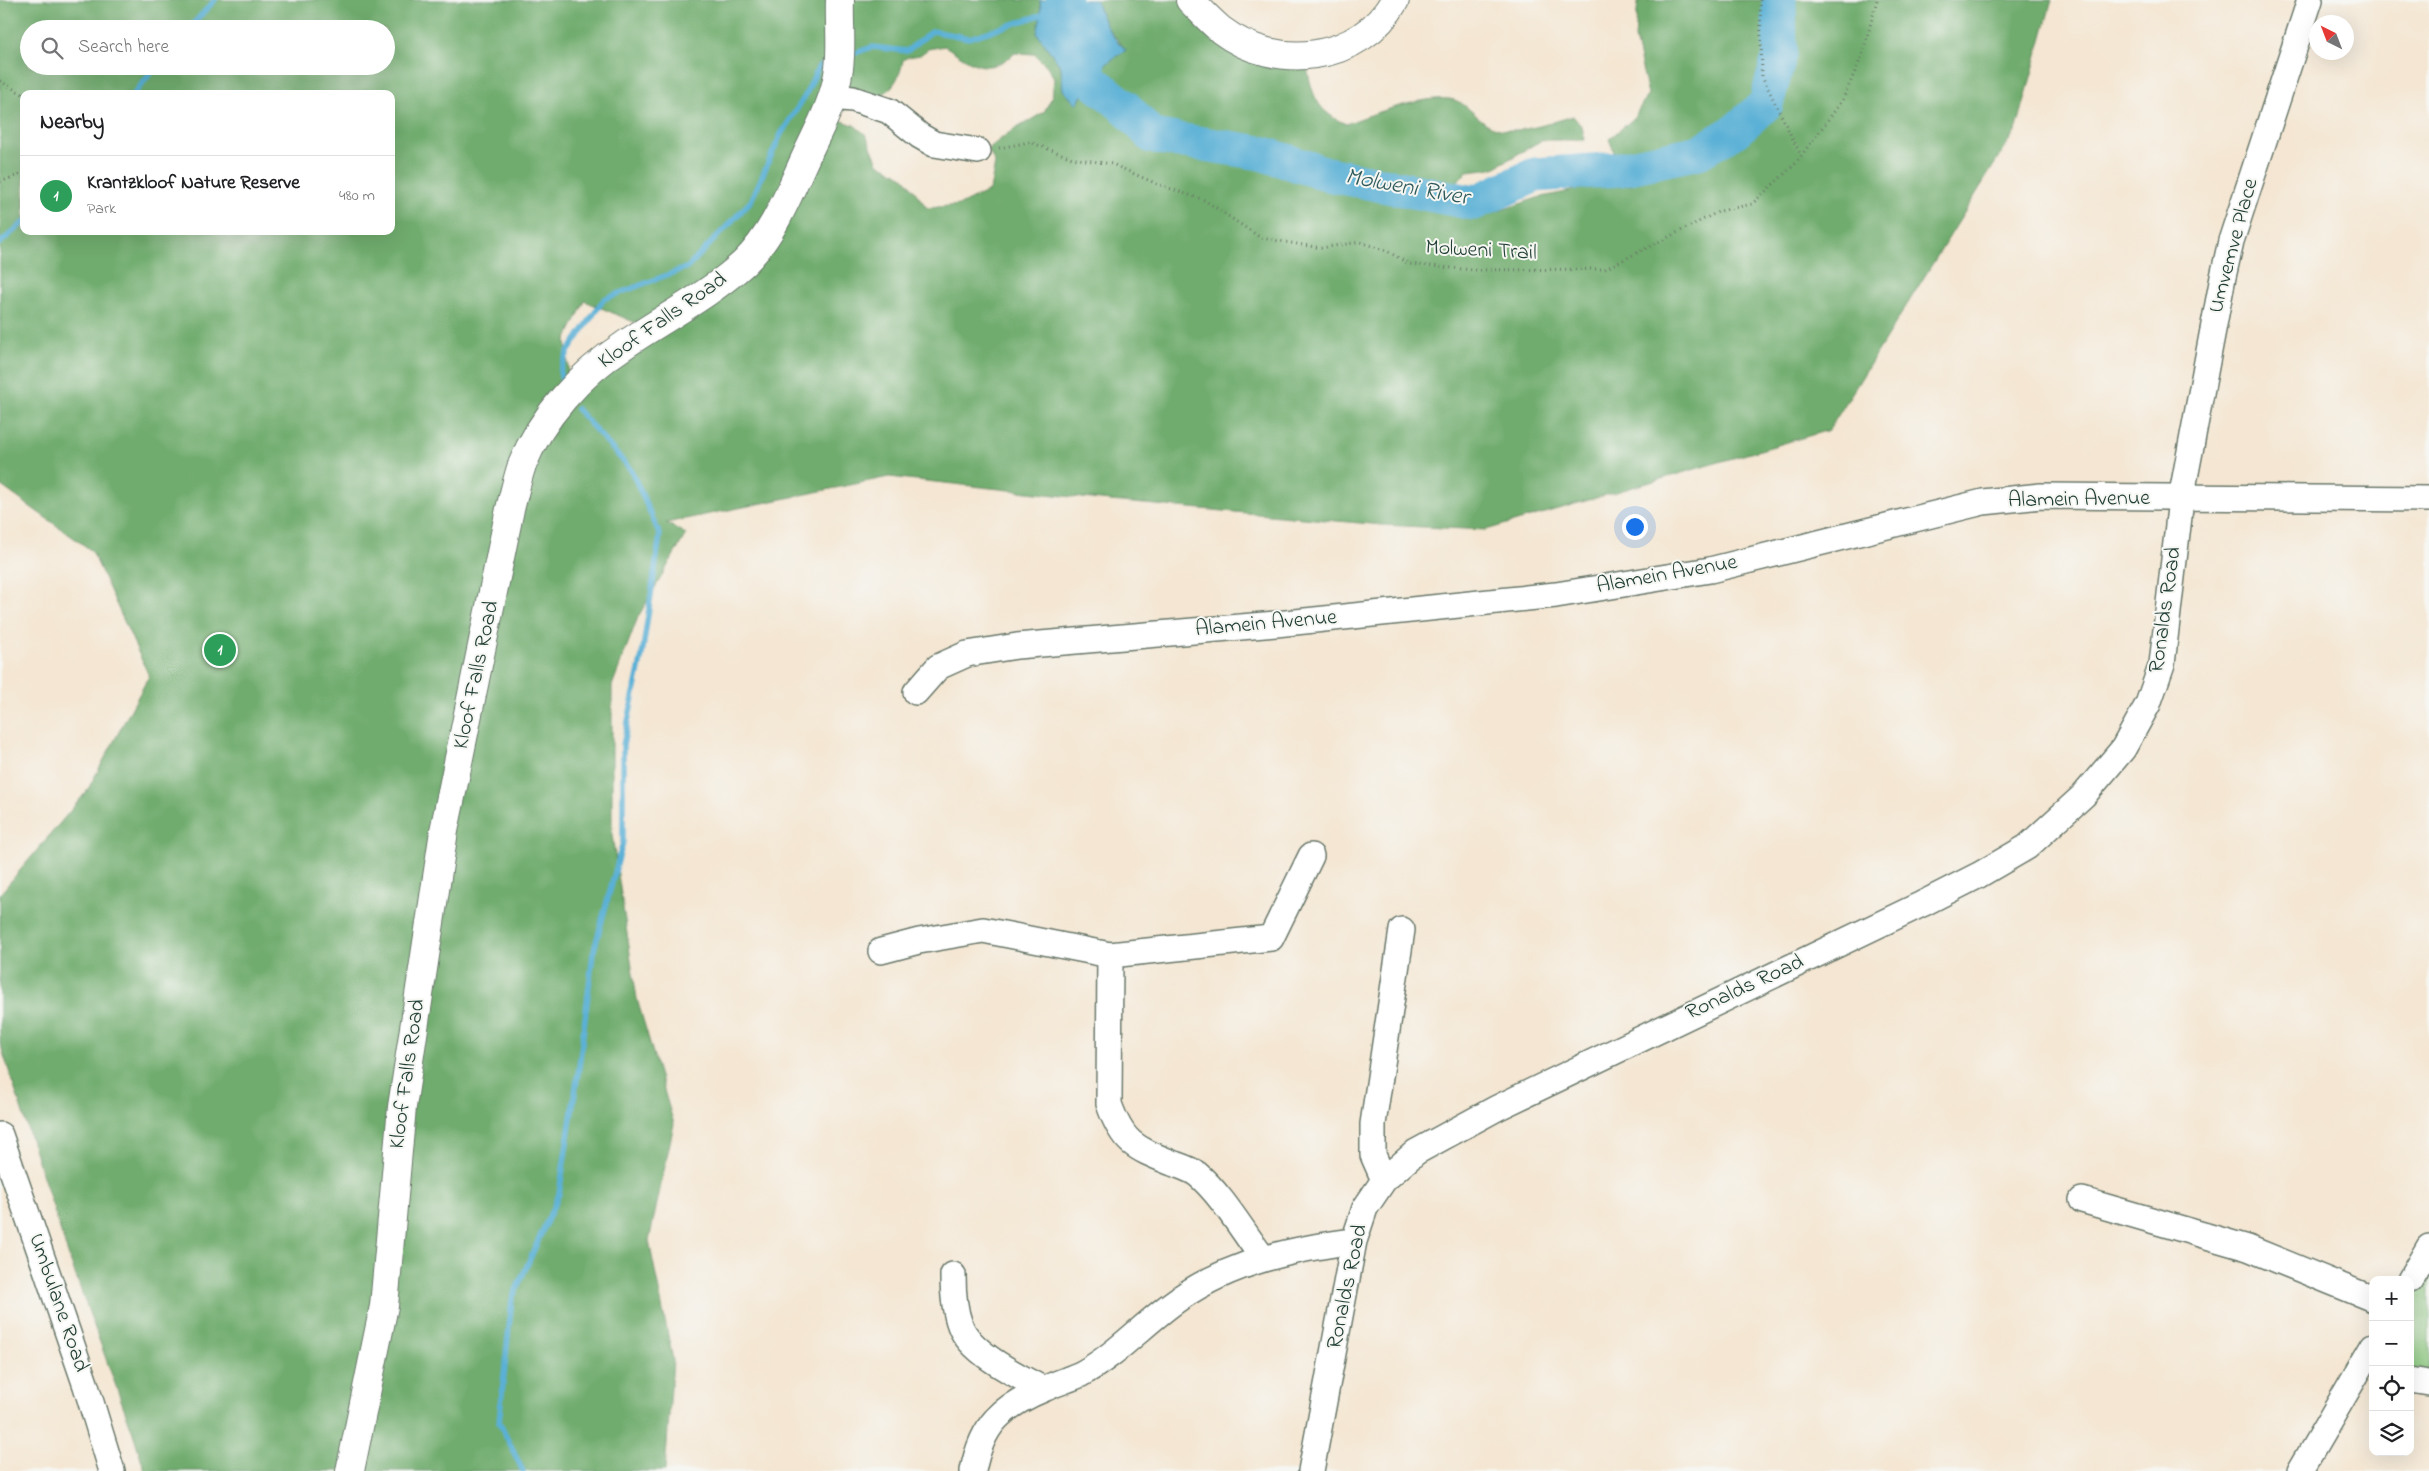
<!DOCTYPE html>
<meta charset="utf-8">
<style>
body{margin:0;font-family:"Indie Flower",sans-serif;background:#f2f2f2;color:#202124}
.controls{position:absolute;right:15px;bottom:15px;display:grid;overflow:hidden;border-radius:10px;box-shadow:0 5px 20px #0002}
.controls button{width:45px;height:45px;display:grid;place-items:center;padding:0;border:0;border-bottom:1px solid #e0e0e0;background:#fff;color:#202124;font:25px sans-serif}
.compass{position:absolute;left:2309px;top:15px;width:45px;height:45px;border-radius:50%;background:#fff;box-shadow:0 5px 20px #0002;rotate:318deg}
.you{position:absolute;left:1634px;top:526px;width:18px;height:18px;margin:-12px;border:4px solid #fff;border-radius:50%;background:#1a73e8;box-shadow:0 0 0 8px #1a73e833}
.badge{display:grid;place-items:center;width:32px;height:32px;border-radius:50%;background:#2563eb;color:#fff;font-size:16px;font-weight:700}
.pin{position:absolute;translate:-50% -50%;border:2px solid #fff;box-shadow:0 1px 5px #0006}
.list{margin:0;padding:0;list-style:none}
h2{display:flex;justify-content:space-between;align-items:center;height:65px;margin:0;padding:0 20px;font-size:21px}
h2 small{font-size:16px;font-weight:400;color:#757577}
.list li{display:grid;grid-template-columns:32px 1fr auto;gap:15px;align-items:center;box-sizing:border-box;height:80px;padding:0 20px;border-top:1px solid #e0e0e0}
.list b{display:block;font-size:19px;white-space:nowrap}
.list p{margin:0;font-size:16px;white-space:nowrap;color:#757577}
.list em{font-size:16px;font-style:normal;color:#757577}
.icon{flex:none;width:28px;height:28px;fill:none;stroke:currentColor;stroke-width:2;stroke-linecap:round;stroke-linejoin:round}
.map{position:relative;flex:none;width:2429px;height:1471px;overflow:hidden}
.search{position:absolute;background:#fff;box-shadow:0 5px 20px #0002;left:20px;top:20px;width:375px;height:55px;display:flex;align-items:center;gap:12px;box-sizing:border-box;padding:0 18px;border-radius:28px;color:#757577;font-size:19px}
.panel{position:absolute;background:#fff;box-shadow:0 5px 20px #0002;left:20px;top:90px;width:375px;height:145px;border-radius:10px}
.map>svg:first-child{display:block}
.green{fill:#8ac77e;stroke:#548259}
.forest{fill:#6fac6d;stroke:#477450;fill-rule:evenodd}
.water{fill:#5ab0d6;stroke:#3c7685}
.lines{fill:none;stroke-linecap:round;stroke-linejoin:round}
.stream{stroke:#5ab0d6;stroke-width:5.5}
.river{stroke:#5ab0d6;stroke-width:35}
.minor-casing{stroke:#6a786b;stroke-width:28}
.major-casing{stroke:#6a786b;stroke-width:30}
.path{stroke:#6a786b;stroke-width:3;stroke-dasharray:1 4;stroke-linecap:butt}
.minor{stroke:#fff;stroke-width:25}
.major{stroke:#fff;stroke-width:28}
.labels{text-anchor:middle;dominant-baseline:central;stroke-width:4;stroke-linejoin:round;paint-order:stroke}
.street-label{font-size:22px;fill:#1f3d34;stroke:#f6f6f2}
.water-label{font-size:24px;font-style:italic;fill:#2e5a5c;stroke:#f6f6f2}
</style>
<div class="map">
<svg width="2429" height="1471" viewBox="0 0 2429 1471">
<rect width="100%" height="100%" fill="#f6f6f2"/>
<filter id="ink" filterUnits="userSpaceOnUse"><feTurbulence type="fractalNoise" baseFrequency=".02" numOctaves="2"/><feDisplacementMap in="SourceGraphic" scale="10" xChannelSelector="R" yChannelSelector="G"/><feConvolveMatrix kernelMatrix="1 2 1 2 8 2 1 2 1" color-interpolation-filters="sRGB"/></filter>
<filter id="wash" filterUnits="userSpaceOnUse"><feTurbulence type="fractalNoise" baseFrequency=".0096" numOctaves="4" result="noise"/><feDisplacementMap in="SourceGraphic" scale="20" xChannelSelector="R" yChannelSelector="G"/><feGaussianBlur stdDeviation="1.12" result="paint"/><feColorMatrix in="noise" values="0 0 0 0 0 0 0 0 0 0 0 0 0 0 0 0 0 1.4 0 .05"/><feComposite in="paint" operator="in"/></filter>
<g filter="url(#wash)">
<rect width="100%" height="100%" fill="#f4e6d2"/>
<path class="green" d="M2429,1270v114l-19,-3v-78z"/>
<path class="forest" d="M0,0h1040l1,15 -4,18 24,34 2,23 14,15c14,-27 23,-38 49,-55l-20,-24 -10,-26h94l7,8 107,48c9,34 7,53 42,68 23,-9 89,-33 111,-23 12,5 21,19 34,25 24,11 58,-3 82,-10l9,11 3,13h-43l-48,28 -27,3 -16,19 6,15 15,15 65,-22 48,-10 47,-3 -11,-16 -12,-30 24,-20 15,-25 -13,-56 3,-38h414l-35,128 -188,302 -343,100 -104,-5 -272,-24 -221,-24 -223,46 20,11 -48,83 -26,69v149l25,164 37,125 -25,117 24,119 -8,111h-520l-12,-38 -63,-173 -70,-217v-149l87,-103 62,-115 -57,-125 -92,-66zM29,29h357v37h-357zM945,46c28,18 41,31 70,7l19,1 13,12 7,12 -2,19 -8,15 -37,22 -19,15 7,14 -5,27 -30,15 -33,3 -22,-30 -27,-15 -12,-28 -12,-10 -17,-6 4,-8c30,-10 56,-14 62,-51l5,-3 12,-2 8,-6zM24,94h367v137h-367zM585,301l58,25 -74,52 -3,-38z"/>
<path class="water" d="M1040,0h56c6,20 14,36 30,50 -27,17 -35,27 -49,55l-14,-15 -2,-23 -24,-34 4,-18z"/>
<g class="lines">
<path class="stream" d="M188,29l27,-29
M847,56l25,-9 35,4 25,-20 37,7 72,-23
M134,94l22,-28
M0,243l24,-21
M563,387l-3,-16 8,-19 36,-53 84,-32 63,-66 30,-67 24,-38 14,-30 12,-4
M523,1471l-24,-49 13,-123 47,-105 20,-127 14,-113 30,-112v-97l19,-90 18,-120 -29,-65 -54,-61"/>
<path class="river" d="M1063,0c14,25 22,52 27,79l36,29 26,28 109,17 66,21 147,29 61,-28 86,-6 78,-17 36,-21 31,-27 14,-50 -1,-54"/>
</g>
</g>
<g filter="url(#ink)">
<g class="lines">
<defs>
<path id="minor" d="M832,97l21,2 36,12 31,25 14,8 44,7
M916,692l22,-25 29,-13 50,-8 259,-22 280,-29 154,-25 273,-68 58,-6 388,3
M881,951l38,-10 64,-11 127,25 161,-17 40,-82
M1110,955l-1,149c14,40 26,44 63,59 8,3 18,6 25,11 25,21 46,58 66,84
M0,1135l86,251 26,85
M1384,1180l-11,-25v-31l29,-194
M2082,1200l166,48 125,51
M953,1275c0,17 1,34 7,50 10,28 58,51 83,64
M2410,1280l19,-33
M2410,1380l19,3
M973,1471c9,-47 29,-65 73,-83 11,-5 24,-9 35,-14 37,-20 65,-53 99,-76 52,-36 113,-49 174,-57
M1311,1471l43,-230 11,-33 19,-28 32,-28 81,-44 425,-204 57,-29 48,-28 57,-52 39,-46 25,-45 14,-40 19,-165 42,-222 8,-36 79,-241
M2300,1471l73,-125"/>
<path id="major" d="M1190,0c10,10 20,21 31,30 55,42 140,32 174,-30
M350,1471l34,-165 18,-199 42,-276 66,-322c4,-14 7,-30 12,-44 19,-47 58,-91 101,-119 40,-28 85,-50 121,-83 31,-30 46,-73 64,-111 13,-27 27,-53 31,-84 3,-22 0,-46 1,-68"/>
</defs>
<use href="#minor" class="minor-casing"/>
<use href="#major" class="major-casing"/>
<path class="path" d="M1760,0l2,76 39,80
M0,81l24,14
M999,148l31,-6 42,16 40,6 45,20 47,16 57,38 60,10 39,-6 27,9 22,13 64,6 132,-1 115,-58 32,-7 43,-40 47,-63 20,-45 15,-56
M0,182l24,-9"/>
<use href="#minor" class="minor"/>
<use href="#major" class="major"/>
</g>
</g>
<g class="labels">
<g class="street-label">
<text transform="translate(2234 246) rotate(-75)">Umvemve Place</text>
<text transform="translate(1481 251) rotate(3)">Molweni Trail</text>
<text transform="translate(663 321) rotate(-35)">Kloof Falls Road</text>
<text transform="translate(2079 500) rotate(-1)">Alamein Avenue</text>
<text transform="translate(1667 575) rotate(-10)">Alamein Avenue</text>
<text transform="translate(2166 610) rotate(-82)">Ronalds Road</text>
<text transform="translate(1266 624) rotate(-5)">Alamein Avenue</text>
<text transform="translate(477 675) rotate(-78)">Kloof Falls Road</text>
<text transform="translate(1745 988) rotate(-25)">Ronalds Road</text>
<text transform="translate(408 1074) rotate(-82)">Kloof Falls Road</text>
<text transform="translate(1348 1287) rotate(-78)">Ronalds Road</text>
<text transform="translate(58 1303) rotate(71)">Umbulane Road</text>
</g>
<g class="water-label">
<text transform="translate(1407 188) rotate(10)">Molweni River</text>
</g>
</g>
</svg>
<div class="controls">
<button>+</button>
<button>−</button>
<button><svg class="icon" aria-label="locate" viewBox="0 0 24 24"><circle cx="12" cy="12" r="6"/><path d="M12 2v4M12 18v4M2 12h4M18 12h4"/></svg></button>
<button><svg class="icon" aria-label="layers" viewBox="0 0 24 24"><path d="M12 4l9 5-9 5-9-5zM3 14l9 5 9-5"/></svg></button>
</div>
<svg class="compass" viewBox="-18 -18 36 36"><path d="M0-13l5 13h-10z" fill="#e53935"/><path d="M0 13l5-13h-10z" fill="#757577"/></svg>
<div class="you"></div>
<div class="pin badge" style="left:220px;top:650px;background:#2e9e5b">1</div>
<div class="search"><svg class="icon" aria-label="search" viewBox="0 0 24 24"><circle cx="10" cy="10" r="6"/><path d="M15 15l6 6"/></svg>Search here</div>
<section class="panel">
<h2>Nearby<small></small></h2>
<ul class="list">
<li><span class="badge" style="background:#2e9e5b">1</span><div><b>Krantzkloof Nature Reserve</b><p>Park</p></div><em>480 m</em></li>
</ul>
</section>
</div>
